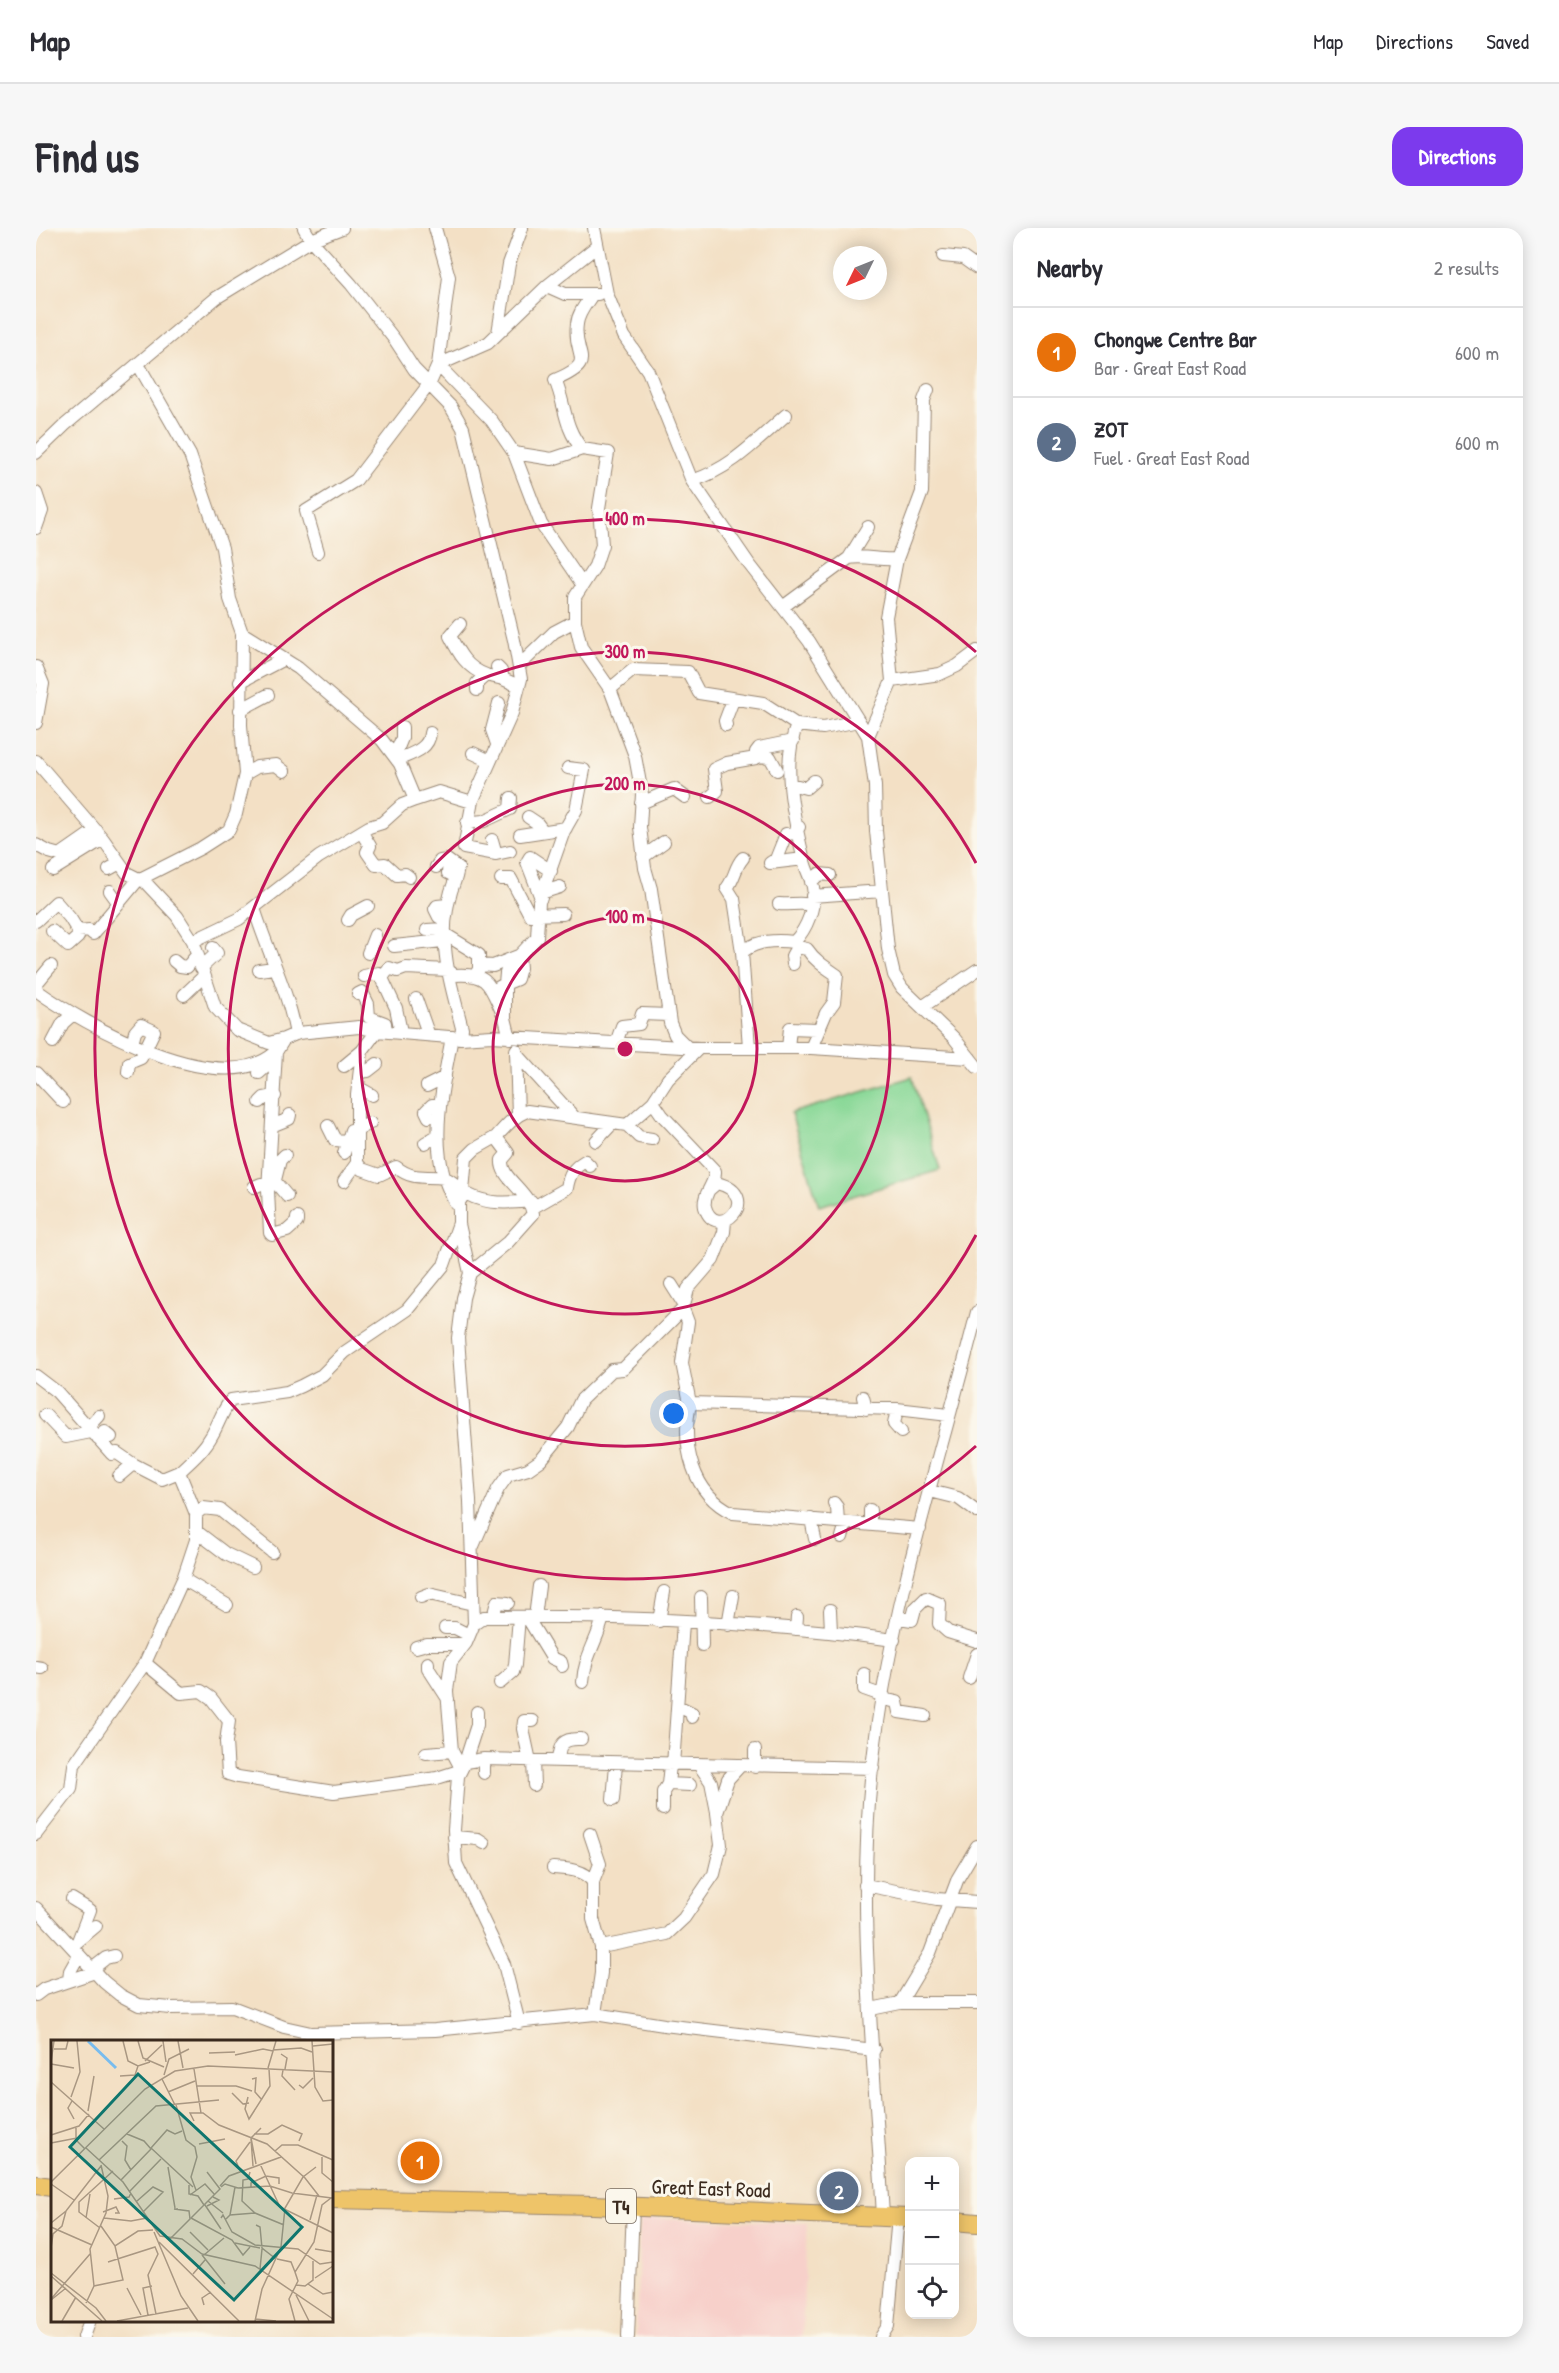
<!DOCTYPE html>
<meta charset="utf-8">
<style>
body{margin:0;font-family:"Patrick Hand",sans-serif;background:#f7f7f7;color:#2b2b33}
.controls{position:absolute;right:18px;bottom:18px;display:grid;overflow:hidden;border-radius:12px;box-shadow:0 3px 15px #0003}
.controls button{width:54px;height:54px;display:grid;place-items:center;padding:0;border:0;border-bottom:2px solid #e1e1e2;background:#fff;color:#2b2b33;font:30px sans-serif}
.compass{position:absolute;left:797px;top:18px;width:54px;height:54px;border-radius:50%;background:#fff;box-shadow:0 3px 15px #0003;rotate:227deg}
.you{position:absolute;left:638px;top:1186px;width:21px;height:21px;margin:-15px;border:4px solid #fff;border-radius:50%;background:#1a73e8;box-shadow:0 0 0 9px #1a73e833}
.badge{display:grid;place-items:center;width:39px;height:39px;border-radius:50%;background:#7c3aed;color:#fff;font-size:20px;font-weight:700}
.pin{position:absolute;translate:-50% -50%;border:3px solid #fff;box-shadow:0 2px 6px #0006}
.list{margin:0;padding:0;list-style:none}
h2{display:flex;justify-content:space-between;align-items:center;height:78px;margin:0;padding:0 24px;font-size:26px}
h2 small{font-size:20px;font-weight:400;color:#7c7c81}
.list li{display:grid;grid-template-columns:39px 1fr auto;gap:18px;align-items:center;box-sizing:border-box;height:90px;padding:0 24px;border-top:2px solid #e1e1e2}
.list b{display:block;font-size:22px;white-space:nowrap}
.list p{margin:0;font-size:20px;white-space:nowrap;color:#7c7c81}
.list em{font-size:20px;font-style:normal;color:#7c7c81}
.icon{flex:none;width:33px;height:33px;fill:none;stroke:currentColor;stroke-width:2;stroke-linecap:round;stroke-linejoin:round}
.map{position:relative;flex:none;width:941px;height:2109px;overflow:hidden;border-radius:18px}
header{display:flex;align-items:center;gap:36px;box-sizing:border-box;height:84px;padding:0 30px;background:#fff;border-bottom:2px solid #e1e1e2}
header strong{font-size:28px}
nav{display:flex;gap:33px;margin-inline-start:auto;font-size:21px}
.intro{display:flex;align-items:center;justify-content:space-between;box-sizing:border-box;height:144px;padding:0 36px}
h1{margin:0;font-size:42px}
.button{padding:15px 27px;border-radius:18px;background:#7c3aed;color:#fff;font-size:21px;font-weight:700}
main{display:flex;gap:36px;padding:0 36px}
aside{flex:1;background:#fff;border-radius:18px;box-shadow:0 3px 15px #0003}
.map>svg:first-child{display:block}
.built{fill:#f7d0ca}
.green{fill:#89d897;stroke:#62815a;stroke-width:1.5}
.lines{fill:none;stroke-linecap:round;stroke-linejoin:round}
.minor-casing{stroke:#978572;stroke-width:14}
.highway-casing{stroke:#978572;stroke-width:20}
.minor{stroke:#fff;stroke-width:12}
.highway{stroke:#eec469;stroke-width:18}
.ring{fill:none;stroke:#c2185b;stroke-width:3}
.labels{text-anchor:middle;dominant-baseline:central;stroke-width:6;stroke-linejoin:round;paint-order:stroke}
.shield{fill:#fbf7ec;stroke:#75685c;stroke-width:1.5}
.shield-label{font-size:20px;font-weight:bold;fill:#3b2a1e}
.street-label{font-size:21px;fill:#3b2a1e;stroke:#fbf7ec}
.inset-river{fill:none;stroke:#78bcee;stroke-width:3}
.inset-road{fill:none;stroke:#a99782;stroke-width:1.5}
.view{fill:#0f766e;fill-opacity:0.15;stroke:#0f766e;stroke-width:3}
.inset-edge{fill:none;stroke:#3b2a1e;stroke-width:3}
.centre{fill:#c2185b;stroke:#fbf7ec;stroke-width:3}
.ring-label{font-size:18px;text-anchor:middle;font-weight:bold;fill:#c2185b;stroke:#fbf7ec;stroke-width:6;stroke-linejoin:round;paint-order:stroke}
</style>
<header>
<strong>Map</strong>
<nav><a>Map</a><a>Directions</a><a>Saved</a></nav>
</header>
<div class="intro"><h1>Find us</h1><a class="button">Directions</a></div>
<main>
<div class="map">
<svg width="941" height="2109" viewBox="0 0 941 2109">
<rect width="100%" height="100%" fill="#fbf7ec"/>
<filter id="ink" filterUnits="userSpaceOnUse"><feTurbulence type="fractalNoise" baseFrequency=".0167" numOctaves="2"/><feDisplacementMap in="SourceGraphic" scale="12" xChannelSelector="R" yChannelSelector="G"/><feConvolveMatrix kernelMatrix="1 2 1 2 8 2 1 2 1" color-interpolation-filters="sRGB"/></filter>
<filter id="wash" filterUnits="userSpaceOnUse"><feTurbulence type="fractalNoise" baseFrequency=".008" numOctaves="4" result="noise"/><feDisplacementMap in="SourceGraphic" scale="24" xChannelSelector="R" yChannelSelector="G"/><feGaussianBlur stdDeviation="1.35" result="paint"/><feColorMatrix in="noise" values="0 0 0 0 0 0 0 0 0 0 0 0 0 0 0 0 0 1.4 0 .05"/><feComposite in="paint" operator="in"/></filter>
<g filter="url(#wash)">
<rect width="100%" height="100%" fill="#f3e0c5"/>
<path class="built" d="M604,1990l167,5 -5,114h-166z"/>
<path class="green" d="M876,849l28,93 -121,36 -28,-93z"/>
</g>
<g filter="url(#ink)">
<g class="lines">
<defs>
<path id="minor" d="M268,0l7,12 40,44 44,56 19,29 37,38 12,21 51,212 7,39 -9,34 -39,87 -9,48 32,6 -4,-14
M558,0l13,66 17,42 24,35 44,110 57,83 60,77 59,95 7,50 1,45 12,118 6,26 8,13 52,50 23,29
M907,28l20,2 14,10
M511,58l18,8h33
M462,105l11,-69 13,-36
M402,137l54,56 22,32 27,71 41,60
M402,137l50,-22 59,-57 49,-39
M546,221c-19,-23 -16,-44 -27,-69 45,-19 17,-23 22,-56 1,-11 9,-20 15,-29
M0,225l29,-28 151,-127 95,-58 31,-12
M478,225l38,6 30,-10 26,4 -9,55 3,37 -7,21 -20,31v24l6,26 29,42 25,67 7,38 -2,33 5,41 6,21 19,134 5,12 12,12
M656,253c41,-14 63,-39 94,-66
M0,265l6,18 -6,17
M282,324l-12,-41 50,-31 74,-97 8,-18 11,-88 -14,-49
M813,330c15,-3 32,3 48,1
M748,378l65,-48 19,-31
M424,396l-10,12c9,18 17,32 36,39
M206,405l56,35 84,72 18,24 15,36 24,-8 33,10
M483,438l35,-34 21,-11
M0,439l7,17 -7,39
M461,439l4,4 2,8 16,7
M856,453l48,-7 17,-8 20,-15
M204,454l42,-22
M574,461l23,-19 55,2 11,21 64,10 34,22 26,3 36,-7
M441,462v-7l9,-8 17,4
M204,482l28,-15
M690,497l-1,-4 8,-21
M832,508l24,-55 -6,-64 11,-58 25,-67 2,-92 4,-10
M461,516l-5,-14 7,-27
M437,525l15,7
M359,527l7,-17v-11
M361,532c13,-6 32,-10 33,-27
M0,533l67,78 24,34 18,9 32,34 16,25 22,66 22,23 32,13 15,-4
M741,542l-7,-13 -13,-1 -1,-4 3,-4 34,-7
M209,546l12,-7 19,-2 8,6
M754,556l16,4 8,-7
M674,569l7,-6 -3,-22 13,-6 29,-5 1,-2
M605,575l33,-14 11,8
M492,589l9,6 6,8
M431,595l17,-2 26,-12 1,-11
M326,605l8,13 -3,6 9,13 9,-1 12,11 8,-1 4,3
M484,607l46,-7
M0,617l13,7 11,3 36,-25
M460,626l14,-3
M607,629l21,-15
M413,634l-1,11 8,4c-22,56 -8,96 6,151l-1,10
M734,635l6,-4 10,-25 9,-1 4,-6
M734,635l34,-4
M400,639l4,-6 7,-1 11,8 -2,9
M73,641l11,-6
M17,642l50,-31
M465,651h10l19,36 33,-1
M775,654l8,-8 11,1
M74,663l8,11
M508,664l16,-5
M776,668l70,-5
M505,670l-14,-36 3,-5 21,14
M743,676c10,1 24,-2 33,1
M218,680c13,42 34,83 42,126
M409,691l-6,-2 -4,-8 2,-3 10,-1
M312,692l3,-5 17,-9
M0,693l20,-19 14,16 8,13 11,-1 4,4 45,-54 63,-32 28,-18 7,-16 9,-40 -4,-49 1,-92 -12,-34 -8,-51 -32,-93 -52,-91
M391,702l16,-1
M16,703l16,15 10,-9v-6
M407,711l5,-3 31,19v14l-4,7
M157,713l46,-22 80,-62 50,-30 13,-4 20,-18 13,-5
M758,714c13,-13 22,-36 19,-55 -2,-9 -7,-17 -9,-26 -9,-39 -24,-97 -7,-136
M358,718l49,-5
M761,719l10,2c8,12 18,18 30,26l-3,27 -8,11 -15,35
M706,724l-8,-53 -7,-11c8,-10 8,-22 16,-30
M332,725l7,-18
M138,733l6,5 7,1 10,-12
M757,736l-1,-8 5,-9 -3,-5
M443,737l14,1 25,-10
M165,740l16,-15 -4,-5
M223,742l15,-2
M328,748l15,-3
M0,756l15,-18
M463,759l6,-3 1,-11 13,-17
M0,762c49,35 185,112 240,62
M322,766l4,-2 6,12 1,13 16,6 1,8
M148,767l20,-19
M380,771l12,34
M886,779l55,-37
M341,803l-15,20 -5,44v68l5,6 17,6 17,-8c18,14 28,8 48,11 8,1 16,12 23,16 20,11 43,9 64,7
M365,804l-5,-24 -14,-30 7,-10 9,3 8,-3 42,2 6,5c36,-3 36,12 49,39
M416,809c-10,55 -28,121 7,171
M474,810l-5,-20v-34l12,-5 3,-11 -1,-12 18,-19 2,-35 25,-71 12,-21 8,-40 -16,-2
M17,814l10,-19 9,-8
M580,815l6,-17 17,-2 3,-10 26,1
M713,819l-7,-95c14,-12 35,-12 52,-10
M752,820l2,-20 27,1v2
M480,822l2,65
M480,825l58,64
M308,838l18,-15
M92,844l1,-9 12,-5 13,-27 -13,-6 -6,7 -3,12
M324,844l8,-1 9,-7
M0,845l27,29
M223,845l10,-9
M391,858l18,-9
M321,867l6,-5 9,5
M224,874l4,-4 11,-2
M393,889l-3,-6 6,-6h8
M238,897l15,-6 1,-4
M591,897l12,12 13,2
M292,898l7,14 12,1
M560,913l16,-17
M389,915l12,-7
M308,925l7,-23 5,1 14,-8
M239,952l5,-20 5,-5
M308,953l13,-18
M218,959l7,-3 15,-1 11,13
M674,961l7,-6c49,13 -1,61 -12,24 -3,-13 11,-23 10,-36l-53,-56 -9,-13 15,-23 31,-31h112l159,10
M427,963l3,-33 9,-9 21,-12
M496,980l35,-20c2,-13 6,-20 18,-27l5,5
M261,990v4l-10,9 -15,4 -2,-2 -2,-43 8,-138 8,-13 14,-6 61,-6 18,4 84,7 31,-2 207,12
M423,996l11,49 -7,25 -5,40 12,163 4,123 -8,19 -15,19 -4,29 5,60 9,17
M434,1045l38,-31 25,-28c-4,-24 -33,-35 -31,-54l6,-7 -12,-16c10,-11 18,-21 31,-26l100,14 26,-23
M635,1056l12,19
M647,1081l5,13 -6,41 8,40
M0,1148l21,16 55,62 5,-1 16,11
M827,1169l3,12
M861,1181l-3,15 7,8
M9,1187l21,22 25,-5
M52,1200l11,-12
M62,1211l7,-7 6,5
M83,1248l14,-12 29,15 17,-7
M894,1263l28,7 19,14
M798,1275l3,4 1,15
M160,1286l7,-6 17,2 52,42
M775,1291l4,20
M834,1297v-15
M884,1301l-187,-16c-41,-19 -52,-68 -43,-110l207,6 52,6
M160,1303l30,23 27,13
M806,1309l4,-14
M437,1318l25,-57 10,-14 20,-6 13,-9 27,-33 13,-27 31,-30 11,-1 60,-60 5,-20 25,-29 11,-28 1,-11
M147,1351l44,26
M385,1369l8,-3 44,10
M665,1369l1,48
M794,1382l1,21
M457,1389l4,-15 11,1
M491,1389l25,41 9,4 1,4
M499,1389l4,-31
M863,1390l13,2 3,-11 11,-11 14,6 -1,20 9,8 29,9
M623,1393l5,-29
M438,1396l10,-7c136,-2 275,5 410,23
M692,1397l5,-29
M409,1400h10l14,7
M760,1401l1,-12
M380,1419l11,-3h38
M109,1435l36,30 20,-2 10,7 18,23 -3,21 2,32 10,3 96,15 103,-14 22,-7
M392,1435v5l20,31
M0,1439l6,1
M828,1446v15l20,7
M933,1450l8,-24
M547,1454c1,-25 15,-42 20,-65
M464,1455l13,-11 2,-7 4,-48
M847,1471l14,3 2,10 26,4
M642,1478l14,7v4
M390,1525l26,-2
M448,1531v14
M494,1533l-7,-32 1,-8h9
M497,1533l1,24
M522,1533c1,-17 5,-23 23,-22
M429,1534l12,-37v-13
M634,1537l-2,19 22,1
M637,1537l10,-142
M664,1538l11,16 6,30
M719,1539v-17
M577,1572l3,-36
M627,1581v-17l5,-8
M0,1606l35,-45 3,-24 71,-102 38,-84 13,-39v-26l-17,-42c12,-11 25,-22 33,-37 7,-12 10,-24 19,-35l56,-8 14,-6 21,-11 23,-23 62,-42 37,-45 15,-42v-21l6,-9
M554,1606l10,30 -7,18v37l8,28
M418,1609l24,2 6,4
M517,1640c14,1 31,1 40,14
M829,1657l72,14 40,3
M36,1671l18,11 -12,31
M0,1680l68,74 16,13 19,10 32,3 61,-1 52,20 27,6 124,-3 160,-16 69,11 210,25
M41,1714l19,-16
M56,1741l14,-11 8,-2
M33,1752l1,-9 9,-16
M0,1767l8,-6 51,-17
M864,1775l30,-50 28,-75 19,-32
M835,1781l29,-6h77
M559,1786l6,-41v-26l66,-13 17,-16 30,-44 7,-29 -4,-32 11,-34 11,-12
M483,1795l-15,-59 -48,-101 -2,-33 4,-54 7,-14 19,-3 389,9
M847,1989c-8,-157 -29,-318 -8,-474 19,-146 66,-289 102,-431
M48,2109l6,-17
M592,2109l5,-130
M845,2109l7,-11 10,-109"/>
<path id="highway" d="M0,1957l16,2
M296,1971l261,6 316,13
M918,1993l23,2"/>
</defs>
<use href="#minor" class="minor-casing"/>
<use href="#highway" class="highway-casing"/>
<use href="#minor" class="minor"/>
<use href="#highway" class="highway"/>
</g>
</g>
<g class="ring">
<circle cx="589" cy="821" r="132"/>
<circle cx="589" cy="821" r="265"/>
<path d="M940 1007A397 397 0 1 1 940 635"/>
<path d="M940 1218A530 530 0 1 1 940 424"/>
</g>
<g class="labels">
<rect class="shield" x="570" y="1961" width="30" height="34" rx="4.5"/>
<g class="shield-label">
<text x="585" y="1978">T4</text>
</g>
<g class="street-label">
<text transform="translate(675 1960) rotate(2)">Great East Road</text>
</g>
</g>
<g transform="translate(15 1812)">
<rect width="282" height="282" fill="#f3e0c5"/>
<path class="inset-river" d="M37,1l28,27"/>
<path class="inset-road" d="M72,1l5,20 10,5 12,-4M87,1l5,17 21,9M112,1l3,21M127,1l5,27M261,1l3,46 8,14 10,-1M262,6l20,-2M3,9h12l2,-8M222,10l28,-2 11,4M158,13l26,-1M230,14l6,4 -2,11M184,15l28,-6 10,2M94,21l17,-16M0,22l3,-21M0,24l23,4M217,28l8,-27M143,29l7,44M232,30l-1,6 13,14M113,35l5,-16 20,-10M69,36l15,-1 3,-9M111,39l13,26M201,39l4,-1 -1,14 7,8M0,42l53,47M248,45l4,3 10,-10M145,46h40l16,5M117,52l27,-11M181,53l11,11 6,-1M20,57l9,-25 -3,-31M197,57l-3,12 4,10 21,-33 -1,-17M21,61l-4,7 6,11M125,65l10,35 9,7 2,10 -6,20 5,13M37,71l6,-35M143,81l-4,-8h13l16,12 48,19 38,34 14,18M25,88v12l9,9M203,94h14l14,-9 20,9 -3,7M0,95l28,-9 10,-12M200,99l2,27M71,101l5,5 -2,14 6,10M0,103l26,-5M148,104l26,-5M35,108l37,34 37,54 22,3 20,15 53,12 78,53M100,108l42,39M100,108l16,-18 8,4 7,-3M224,111l7,-6h16l35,15M271,117v16l11,9M48,120l57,-54 63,-6M205,124l-5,-26 10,-10M209,124l20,43 53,26M187,126l-2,-5 14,-19M117,127l7,41M199,132l-2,7 -5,1 -1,21 13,12 29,12M70,140l30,-31 -7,-8 -17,-7M0,142l94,-93 30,-18 33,-5 125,6M0,144l23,16M138,145v9l9,2 6,9M169,146l9,-10 52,-19M170,147l4,-3 13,4 32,-2 22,7 40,5M200,148v-5l15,-7 13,2v6M79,151l31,-32M139,155l15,-11 10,11M63,159l15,-2 2,-4M86,161l16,-14 10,5 -20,20M157,161l15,12M154,165l16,24M156,166l12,-6 -6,-3M52,172l13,-5 3,6h-4M179,175l5,-28M35,178l4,-24M53,178l27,3 16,-3M140,178l41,22 11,15 7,-8M140,178l29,-29 -13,-17M170,178l2,-3 9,17 23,13 43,4 22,15 13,-2M175,179l4,-4 25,-2M259,180l7,-25M0,183l15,-12 35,-45M205,185l4,2 2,21 14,11M50,186l14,20 23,-15 15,-1M0,187l41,18M49,188l-21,-16v-10l34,-31M103,192l27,64 17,25M139,192l18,18M119,199l20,-20 -1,-8 -15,-2h4M108,202l80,79M184,203l25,5M0,208l2,-14 9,-8 4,-15M264,209l18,3M151,215l23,29M153,215l20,-17M226,219l14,3 4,10M57,222l47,-15 3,7 -10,21 8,39M209,229l2,-20M0,233l45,35 10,13M142,234l12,-14M0,236l51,45M264,238l18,-12M257,244l15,10 10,-2M245,245l9,1 8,-6v-19M43,246l-4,-37 16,-36 2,-17 -7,-31M76,248l14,27M245,255l13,26M0,259l39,-45M0,260l15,-12M35,263l8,-17 29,-6 -8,-34M153,265l-2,-7 9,-6M97,275l-5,-27 9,-2M204,279l21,2M11,281l14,-24M66,281l71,-13M204,281l7,-32 19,-42 4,-39 18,-31 13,-10M244,281l-6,-22 9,-18 -3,-9 19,-30 8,-37 9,-7"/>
<path class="view" d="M87,34l164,153 -68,73 -164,-153z"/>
<rect width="282" height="282" class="inset-edge"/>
</g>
<circle cx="589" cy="821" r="9" class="centre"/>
<g class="ring-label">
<text x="589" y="297">400 m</text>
<text x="589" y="430">300 m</text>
<text x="589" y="562">200 m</text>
<text x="589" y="695">100 m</text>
</g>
</svg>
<div class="controls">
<button>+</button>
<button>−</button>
<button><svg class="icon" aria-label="locate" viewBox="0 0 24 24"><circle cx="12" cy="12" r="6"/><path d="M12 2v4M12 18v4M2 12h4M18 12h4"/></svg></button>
</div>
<svg class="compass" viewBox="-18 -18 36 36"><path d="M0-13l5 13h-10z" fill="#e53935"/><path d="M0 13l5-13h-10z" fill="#7c7c81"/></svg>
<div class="you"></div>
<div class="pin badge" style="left:384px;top:1933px;background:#e8710a">1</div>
<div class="pin badge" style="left:803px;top:1963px;background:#5c6f8a">2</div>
</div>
<aside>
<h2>Nearby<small>2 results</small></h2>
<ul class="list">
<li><span class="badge" style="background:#e8710a">1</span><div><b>Chongwe Centre Bar</b><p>Bar · Great East Road</p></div><em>600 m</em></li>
<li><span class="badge" style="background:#5c6f8a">2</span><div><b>ZOT</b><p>Fuel · Great East Road</p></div><em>600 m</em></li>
</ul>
</aside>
</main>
